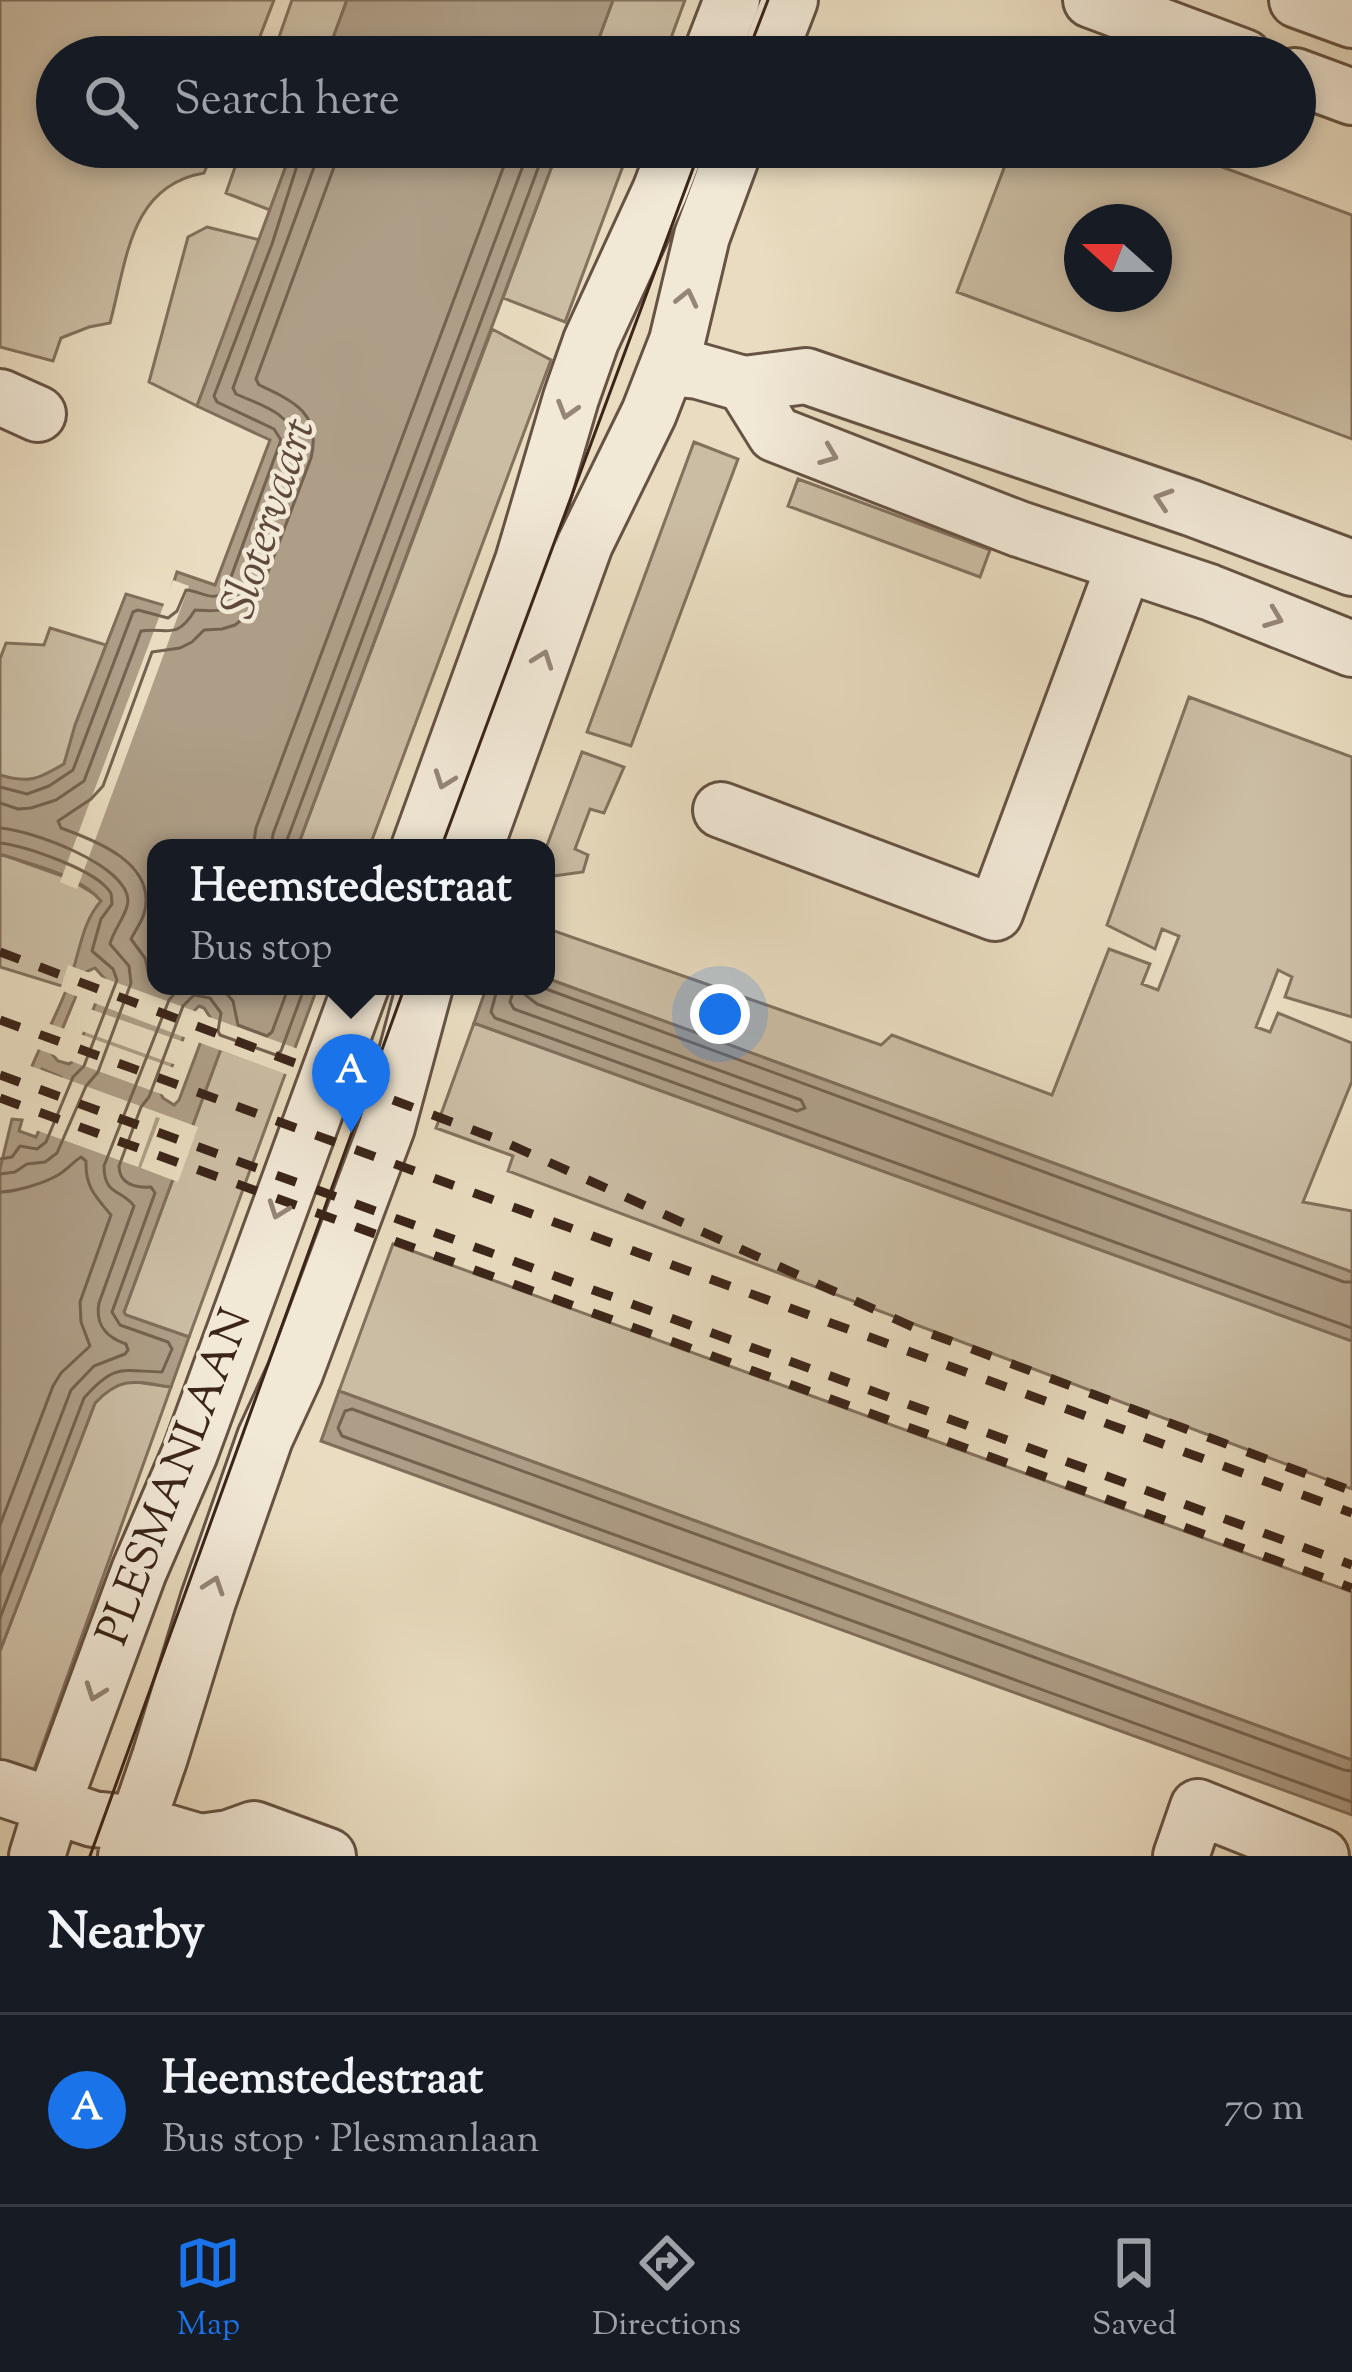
<!DOCTYPE html>
<meta charset="utf-8">
<style>
body{margin:0;font-family:"Sorts Mill Goudy",serif;background:#242831;color:#f1f3f6}
.compass{position:absolute;left:1064px;top:204px;width:108px;height:108px;border-radius:50%;background:#171b24;box-shadow:0 6px 18px #0003;rotate:291deg}
.you{position:absolute;left:720px;top:1014px;width:42px;height:42px;margin:-30px;border:9px solid #fff;border-radius:50%;background:#1a73e8;box-shadow:0 0 0 18px #1a73e833}
.badge{display:grid;place-items:center;width:78px;height:78px;border-radius:50%;background:#1a73e8;color:#fff;font-size:39px;font-weight:700}
.pin{position:absolute;translate:-50% -99px;filter:drop-shadow(0 3px 6px #0008)}
.pin::after{content:'';position:absolute;top:63px;width:42px;height:36px;background:inherit;clip-path:polygon(0 0,100% 0,50% 100%)}
.popup{position:absolute;left:147px;top:839px;width:408px;height:156px;box-sizing:border-box;display:grid;place-content:center;border-radius:24px;background:#171b24;filter:drop-shadow(0 3px 9px #0005);font-size:39px;white-space:nowrap;color:#9ea1a6}
.popup b{font-size:45px;color:#f1f3f6}
.popup::after{content:'';position:absolute;left:50%;top:100%;margin-left:-24px;border:24px solid transparent;border-top-color:#171b24}
.list{margin:0;padding:0;list-style:none}
h2{display:flex;justify-content:space-between;align-items:center;height:156px;margin:0;padding:0 48px;font-size:51px}
h2 small{font-size:39px;font-weight:400;color:#9ea1a6}
.list li{display:grid;grid-template-columns:78px 1fr auto;gap:36px;align-items:center;box-sizing:border-box;height:192px;padding:0 48px;border-top:3px solid #363941}
.list b{display:block;font-size:45px;white-space:nowrap}
.list p{margin:0;font-size:39px;white-space:nowrap;color:#9ea1a6}
.list em{font-size:39px;font-style:normal;color:#9ea1a6}
.icon{flex:none;width:66px;height:66px;fill:none;stroke:currentColor;stroke-width:2;stroke-linecap:round;stroke-linejoin:round}
.map{position:relative;flex:none;width:1352px;height:1856px;overflow:hidden}
.search{position:absolute;background:#171b24;box-shadow:0 6px 18px #0003;left:36px;right:36px;top:36px;height:132px;display:flex;align-items:center;gap:30px;box-sizing:border-box;padding:0 42px;border-radius:66px;color:#9ea1a6;font-size:45px}
.sheet{height:348px;background:#171b24}
nav{display:flex;justify-content:space-around;align-items:center;box-sizing:border-box;height:168px;border-top:3px solid #363941;background:#171b24;font-size:33px;color:#9ea1a6}
nav a{display:grid;justify-items:center;gap:6px}
nav .on{color:#1a73e8}
.map>svg:first-child{display:block}
.green{fill:#cbbda4;stroke:#83715e;stroke-width:3;fill-rule:evenodd}
.water{fill:#ae9e87;stroke:#806e5b;stroke-width:3;fill-rule:evenodd}
.pier{fill:#e9dcc0}
.lines{fill:none;stroke-linecap:round;stroke-linejoin:round}
.shore{stroke:#746250;stroke-width:3}
.minor-casing{stroke:#665343;stroke-width:60}
.minor{stroke:#f1e8d6;stroke-width:54}
.tram{stroke:#3b2519;stroke-width:3}
.rail{stroke:#3b2519;stroke-width:9;stroke-dasharray:21 21;stroke-linecap:butt}
.oneway{stroke:#968678}
.labels{text-anchor:middle;dominant-baseline:central;stroke-width:9;stroke-linejoin:round;paint-order:stroke}
.street-label{font-size:45px;fill:#3b2519;stroke:#f1e8d6}
.water-label{font-size:48px;font-style:italic;fill:#5e493a;stroke:#f1e8d6}
</style>
<div class="map">
<svg width="1352" height="1856" viewBox="0 0 1352 1856">
<rect width="100%" height="100%" fill="#e9dcc0"/>
<filter id="stains"><feTurbulence type="fractalNoise" baseFrequency=".00167" numOctaves="4"/><feColorMatrix values="0 0 0 0 .2 0 0 0 0 .09 0 0 0 0 .02 0 0 0 .5 -.17"/></filter>
<radialGradient id="worn" r=".72"><stop offset=".6" stop-color="#630" stop-opacity="0"/><stop offset="1" stop-color="#630" stop-opacity=".3"/></radialGradient>
<path class="green" d="M0,0h274l-22,57h-195v90h158l-11,26c-75,13 -77,88 -94,150l-21,4 -28,11 -8,23 -53,-14z
M292,0h55l-21,57h-54z
M613,0h72l-21,57h-72z
M242,147h51l-23,63 -44,-17z
M559,147h71l-65,175 -62,-24z
M1012,147h156l184,68v224l-395,-147zM1082,222h72v72h-72z
M207,227l53,13 -63,166 -48,-24 39,-145z
M492,329l59,31 -182,488h-72z
M694,442l44,17 -107,287 -44,-14z
M798,479l192,71 -10,27 -192,-71z
M50,628l56,17 -42,119 -21,12 -20,6 -23,-7v-116l6,-16 38,2z
M1189,697l163,60v260l-67,-20 7,-20 -14,-7 -22,57 14,5 8,-19 74,30v38l-49,121 49,9v61l-806,-294v-50l335,117 11,-10 160,60 57,-146 41,15 -8,20 16,6 21,-54 -17,-7 -7,20 -48,-24z
M582,752l42,15 -20,46 -14,-4 -15,40 13,6 -5,17 -37,5v-29z
M0,854l68,24 31,19 2,5 -33,86 -68,-21z
M474,1023l878,318v148l-844,-318 5,-15 -77,-28z
M221,1048l65,24 -97,265 -64,-22 -1,-3z
M393,1244l959,348v168l-1013,-369z
M129,1381l42,6 -140,391 -31,-11v-116l95,-248 15,-15z"/>
<path class="water" d="M347,0h266l-21,57h-266z
M293,147h266l-262,701h-141v138h162l-32,86 -65,-23 -97,263 2,3 63,22 -18,50c-36,-5 -49,-12 -76,16l-95,248v-482l12,-50 10,1 -3,11 17,6 25,-60 -19,-8 -10,25 -10,-2c13,-39 31,-68 45,-104 12,-28 13,-64 34,-87 -22,-27 -69,-36 -101,-47v-79c29,9 38,4 64,-11l11,-39 51,-131 40,12 11,-34 38,13 55,-145 -73,-34zM95,968l10,11 -32,82 -4,3 -11,-3 -6,-7 34,-82zM199,1006l5,2 6,9 -31,83 -5,5 -11,-7 -2,-4 33,-83z
M546,978l806,294v69l-878,-318 13,-37h59z
M339,1391l1013,369v55l-1031,-374z"/>
<path class="pier" d="M173,580l16,6 -112,303 -17,-7z
M68,965l132,48 -11,26 -100,-38 9,-21 -5,-5 -12,23 -21,-8z
M87,1008l100,35 -8,23 -100,-36z
M201,1014l100,36 -10,26 -96,-35 9,-24z
M44,1022l24,8 -10,24 3,2 7,2 9,-25 100,36 -9,25 4,4 -140,-51z
M25,1064l173,63 -20,55 -37,-14 19,-50 -4,-1 -18,50 -105,-38 20,-50 -8,-2 -10,23 -16,-3 -3,-7z"/>
<g class="lines">
<path class="shore" d="M0,787l27,7 22,-8 24,-16 60,-158 5,-2 30,8 9,-7 9,-21c16,1 29,15 41,-2l54,-148 -7,-11 -57,-27 -3,-6 58,-152 31,-97
M0,803l18,6 13,-1 25,-8 28,-19 57,-150c27,-4 35,10 54,-21 20,1 34,4 46,-16l55,-152c-5,-30 -36,-37 -60,-48l-3,-6 84,-229 2,-12
M0,828c30,2 126,36 128,72 0,14 -14,28 -18,44l19,22 2,17 -33,89 -12,14 -29,67 -12,9 -18,2 -12,8 -15,2
M0,843c26,3 88,25 106,44 7,7 5,8 6,17l-11,15 -9,32 21,18 4,11 -33,86 -11,11 -27,65 -9,7 -17,-3 -8,11 -12,2
M253,848l3,-20 255,-681
M271,848l2,-14 257,-687
M286,848l1,-8 259,-693
M156,983l-6,-3 -5,-22 -14,-19c4,-8 10,-16 13,-25 14,-50 -47,-73 -83,-86l-3,-7 33,-22 12,-13 49,-134 28,-4 12,-6 12,-12 18,-1 13,-4 15,-12 7,-12 54,-143c11,-45 -18,-57 -52,-73l-3,-6 78,-212 3,-20
M220,986l13,15 5,24 29,11 5,-4 17,-46
M498,986l-7,26 4,6 857,310
M538,986l806,296h8
M518,989l19,15 264,96 4,8 -8,3 -283,-102 -4,-7 3,-10z
M0,1192c15,0 45,-9 58,-17 9,-5 15,-13 23,-18l5,4c-1,26 10,36 25,54l-31,87 1,20 9,24 -29,27 -8,13 -53,139
M0,1575l71,-185 23,-24 31,-12 3,-4 -2,-6c-20,-7 -31,-19 -27,-41l35,-97c-12,-17 -30,-10 -30,-40l65,-166 12,-14
M0,1618l84,-220c31,-35 37,-27 78,-26l10,-23 -4,-7 -48,-17 -8,-13 43,-119 -4,-6c-16,1 -32,-3 -32,-21l22,-59 8,-10 34,-91 11,-11 16,3 11,15 -3,18 2,4 56,20 5,-4 24,-65
M1352,1771l-8,-1 -992,-361 -7,2 -7,17 4,8 1010,366"/>
<defs>
<path id="minor" d="M1091,0l153,57
M1297,0l55,20
M710,57l22,-57
M768,57l22,-57
M1295,76l57,21
M667,368l31,3 46,13 62,-8 385,132 161,60
M744,384l31,50 244,95 190,63 143,57
M0,397l38,17
M721,810l274,103 129,-347
M419,848l104,-287 48,-163 20,-57 69,-150 17,-44
M475,848l110,-304 64,-131 28,-72 25,-105 33,-89
M0,1788l93,31 46,5 61,18 29,-4 25,-9 74,27
M37,1856l16,-52 86,-233 51,-118 171,-467
M126,1856l34,-99 48,-156 57,-163 30,-65 92,-246 38,-141
M1181,1856l17,-49 123,49"/>
</defs>
<use href="#minor" class="minor-casing"/>
<use href="#minor" class="minor"/>
<path class="tram" d="M746,57l22,-57
M441,848l260,-701
M90,1856l315,-870"/>
<path class="rail" d="M0,952l502,189 411,186 439,164
M0,1020l1352,493
M0,1075l1352,490
M0,1098l1352,490"/>
</g>
<defs><path id="oneway-chevron" d="M-2-3.5L2.5 0L-2 3.5" fill="none" stroke-width="1.6" stroke-linecap="round" stroke-linejoin="round" transform="scale(3)"/></defs>
<g class="oneway">
<use href="#oneway-chevron" transform="translate(687 298) rotate(-77)"/>
<use href="#oneway-chevron" transform="translate(567 410) rotate(107)"/>
<use href="#oneway-chevron" transform="translate(829 455) rotate(21)"/>
<use href="#oneway-chevron" transform="translate(1163 499) rotate(-162)"/>
<use href="#oneway-chevron" transform="translate(1274 618) rotate(21)"/>
<use href="#oneway-chevron" transform="translate(543 659) rotate(-70)"/>
<use href="#oneway-chevron" transform="translate(444 780) rotate(110)"/>
<use href="#oneway-chevron" transform="translate(278 1210) rotate(110)"/>
<use href="#oneway-chevron" transform="translate(214 1585) rotate(-71)"/>
<use href="#oneway-chevron" transform="translate(95 1692) rotate(110)"/>
</g>
<g class="labels">
<g class="street-label">
<text transform="translate(177 1478) rotate(-69)">PLESMANLAAN</text>
</g>
<g class="water-label">
<text transform="translate(271 519) rotate(-72)">Slotervaart</text>
</g>
</g>
<rect width="100%" height="100%" filter="url(#stains)"/>
<rect width="100%" height="100%" fill="url(#worn)"/>
</svg>
<svg class="compass" viewBox="-18 -18 36 36"><path d="M0-13l5 13h-10z" fill="#e53935"/><path d="M0 13l5-13h-10z" fill="#9ea1a6"/></svg>
<div class="you"></div>
<div class="pin badge" style="left:351px;top:1133px">A</div>
<div class="popup"><b>Heemstedestraat</b>Bus stop</div>
<div class="search"><svg class="icon" aria-label="search" viewBox="0 0 24 24"><circle cx="10" cy="10" r="6"/><path d="M15 15l6 6"/></svg>Search here</div>
</div>
<section class="sheet">
<h2>Nearby<small></small></h2>
<ul class="list">
<li><span class="badge">A</span><div><b>Heemstedestraat</b><p>Bus stop · Plesmanlaan</p></div><em>70 m</em></li>
</ul>
</section>
<nav>
<a class="on"><svg class="icon" aria-label="map" viewBox="0 0 24 24"><path d="M3 6l6-2 6 2 6-2v14l-6 2-6-2-6 2zM9 4v14M15 6v14"/></svg>Map</a>
<a><svg class="icon" aria-label="directions" viewBox="0 0 24 24"><path d="M12 3l9 9-9 9-9-9zM9 14v-3h6M13 9l2 2-2 2"/></svg>Directions</a>
<a><svg class="icon" aria-label="saved" viewBox="0 0 24 24"><path d="M7 4h10v16l-5-4-5 4z"/></svg>Saved</a>
</nav>
